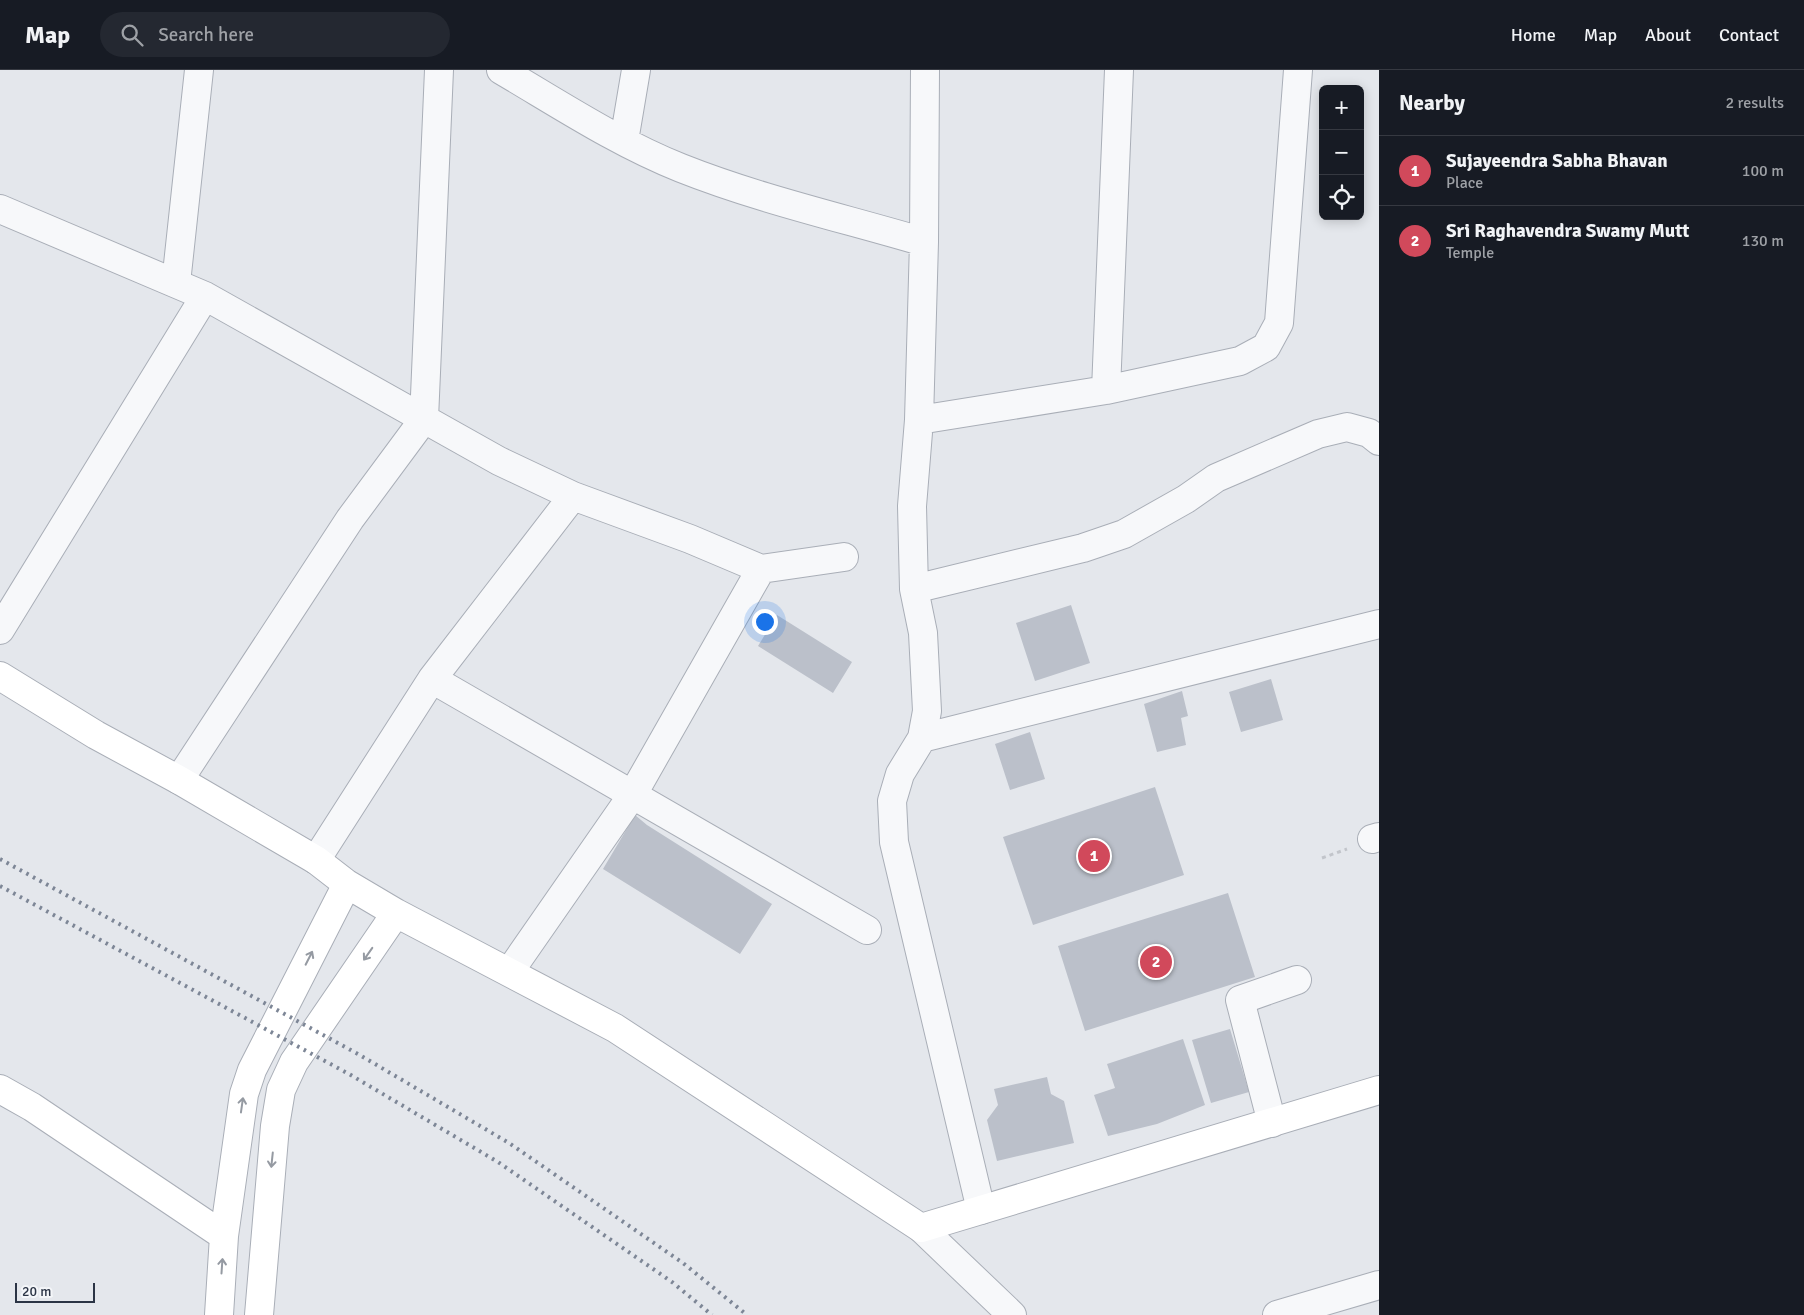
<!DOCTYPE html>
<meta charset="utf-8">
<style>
body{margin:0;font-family:Signika,sans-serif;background:#242831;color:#f1f3f6}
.controls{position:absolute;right:15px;top:15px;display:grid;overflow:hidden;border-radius:8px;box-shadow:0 2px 12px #0003}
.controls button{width:45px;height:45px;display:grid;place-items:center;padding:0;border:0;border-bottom:1px solid #363941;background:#171b24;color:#f1f3f6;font:25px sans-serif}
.scale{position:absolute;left:15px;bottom:12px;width:80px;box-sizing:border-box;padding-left:5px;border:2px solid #2b3445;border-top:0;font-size:14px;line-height:18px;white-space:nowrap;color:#2b3445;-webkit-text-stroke:4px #f4f6f9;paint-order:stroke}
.you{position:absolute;left:764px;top:551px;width:18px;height:18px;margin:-12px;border:4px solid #fff;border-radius:50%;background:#1a73e8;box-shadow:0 0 0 8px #1a73e833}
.badge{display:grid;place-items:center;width:32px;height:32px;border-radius:50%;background:#d1495b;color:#fff;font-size:16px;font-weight:700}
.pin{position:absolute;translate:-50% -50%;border:2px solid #fff;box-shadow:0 1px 5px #0006}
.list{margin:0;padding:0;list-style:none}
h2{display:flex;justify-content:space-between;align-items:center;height:65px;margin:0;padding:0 20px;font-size:21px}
h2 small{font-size:16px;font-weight:400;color:#9ea1a6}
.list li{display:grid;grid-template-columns:32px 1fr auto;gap:15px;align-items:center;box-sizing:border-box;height:70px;padding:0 20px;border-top:1px solid #363941}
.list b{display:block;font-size:19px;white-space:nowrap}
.list p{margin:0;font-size:16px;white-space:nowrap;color:#9ea1a6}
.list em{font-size:16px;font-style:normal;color:#9ea1a6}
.icon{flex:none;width:28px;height:28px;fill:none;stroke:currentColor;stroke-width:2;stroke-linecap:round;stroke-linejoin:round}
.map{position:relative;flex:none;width:1379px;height:1245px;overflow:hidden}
header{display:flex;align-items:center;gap:30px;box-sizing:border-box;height:70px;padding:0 25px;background:#171b24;border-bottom:1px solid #363941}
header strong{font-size:24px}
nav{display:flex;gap:28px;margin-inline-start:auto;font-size:18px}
.search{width:350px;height:45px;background:#242831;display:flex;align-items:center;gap:12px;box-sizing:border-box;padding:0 18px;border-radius:28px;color:#9ea1a6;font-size:19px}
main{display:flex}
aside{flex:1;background:#171b24}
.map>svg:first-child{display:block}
.building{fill:#bbc0ca}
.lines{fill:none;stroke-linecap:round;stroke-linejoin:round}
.street-casing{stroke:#a9aeb7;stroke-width:30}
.secondary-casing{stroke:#a9aeb7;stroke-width:30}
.path{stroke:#c2c5cb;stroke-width:3;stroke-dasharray:4 4;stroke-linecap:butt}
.street{stroke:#f7f8fa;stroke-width:28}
.secondary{stroke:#fff;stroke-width:28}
.rail{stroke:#7d8696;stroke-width:4;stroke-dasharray:2.5 5;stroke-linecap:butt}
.oneway{stroke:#959aa2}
</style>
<header>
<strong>Map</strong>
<div class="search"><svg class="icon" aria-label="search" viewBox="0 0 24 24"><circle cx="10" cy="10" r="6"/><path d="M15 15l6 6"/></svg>Search here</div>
<nav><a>Home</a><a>Map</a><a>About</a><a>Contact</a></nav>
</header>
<main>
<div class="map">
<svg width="1379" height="1245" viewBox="0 0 1379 1245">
<rect width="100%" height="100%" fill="#e4e7ec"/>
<path class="building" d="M1071,535l19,58 -55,18 -19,-58z
M777,545l75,47 -19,31 -75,-47z
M1271,609l12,41 -42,12 -12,-40z
M1182,621l6,25 -7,2 5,27 -29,7 -13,-48z
M1030,662l15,47 -35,11 -15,-46z
M1155,717l29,88 -151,50 -30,-88z
M635,745l12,10 125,79 -32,50 -137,-85z
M1228,823l27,84 -170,54 -27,-85z
M1230,959l19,63 -38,11 -19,-63z
M1183,969l22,66 -48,19 -49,12 -14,-41 21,-7 -8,-24z
M1047,1007l4,17 13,7 10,42 -77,18 -10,-41 11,-15 -4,-16z"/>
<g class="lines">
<defs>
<path id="street" d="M501,0c58,34 117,73 180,98 78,31 162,50 243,74
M925,0l-1,172 -5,178 -7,86 2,83 9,44 4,78 -5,27 -22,36 -8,27 2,41 87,368
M624,71l12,-71
M0,139l205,87 294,165 74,35 117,43 71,30 83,-12
M176,213l23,-213
M1106,320l13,-320
M919,350l187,-30 134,-29 26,-14 13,-24 19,-253
M914,519l169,-41 41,-14 62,-35 30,-21 102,-44 29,-7 22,6 10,8
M0,560l205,-334
M432,609l435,251
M922,668l457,-114
M179,710l171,-261 74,-100 15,-349
M1372,769l7,-2
M316,790l116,-181 141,-183
M510,901l123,-177 128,-225
M1272,1053l-32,-123 57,-20
M921,1158l91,87
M1277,1245l102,-30"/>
<path id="secondary" d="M0,606l96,59 83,45 137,80 31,24 49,29 219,115 306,200 458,-138
M0,1019l32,18 192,129
M219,1245l5,-79 20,-142 8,-24 95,-186
M259,1245l16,-189 6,-36 13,-28 102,-149"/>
</defs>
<use href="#street" class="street-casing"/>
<use href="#secondary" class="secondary-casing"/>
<path class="path" d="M1322,788l25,-9"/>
<use href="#street" class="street"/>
<use href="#secondary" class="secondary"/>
<path class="rail" d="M0,789l358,195 151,89 174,120 64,52
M0,816l349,188 149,88 174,120 40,33"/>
</g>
<defs><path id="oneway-shaft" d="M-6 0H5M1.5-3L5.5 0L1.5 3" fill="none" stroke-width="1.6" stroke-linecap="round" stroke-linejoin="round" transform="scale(1.25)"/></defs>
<g class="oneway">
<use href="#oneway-shaft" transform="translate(368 884) rotate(125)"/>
<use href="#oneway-shaft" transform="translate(309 888) rotate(-63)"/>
<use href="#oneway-shaft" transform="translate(242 1035) rotate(-82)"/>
<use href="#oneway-shaft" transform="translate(272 1090) rotate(96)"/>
<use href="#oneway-shaft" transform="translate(222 1196) rotate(-86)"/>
</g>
</svg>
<div class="controls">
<button>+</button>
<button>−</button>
<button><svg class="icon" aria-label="locate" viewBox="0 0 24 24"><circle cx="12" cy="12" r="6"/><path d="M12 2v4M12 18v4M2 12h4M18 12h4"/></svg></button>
</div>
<div class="scale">20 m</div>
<div class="you"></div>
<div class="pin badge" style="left:1094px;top:786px">1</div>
<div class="pin badge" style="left:1156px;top:892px">2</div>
</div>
<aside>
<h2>Nearby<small>2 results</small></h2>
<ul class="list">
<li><span class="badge">1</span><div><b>Sujayeendra Sabha Bhavan</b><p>Place</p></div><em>100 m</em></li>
<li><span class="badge">2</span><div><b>Sri Raghavendra Swamy Mutt</b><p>Temple</p></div><em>130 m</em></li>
</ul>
</aside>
</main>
